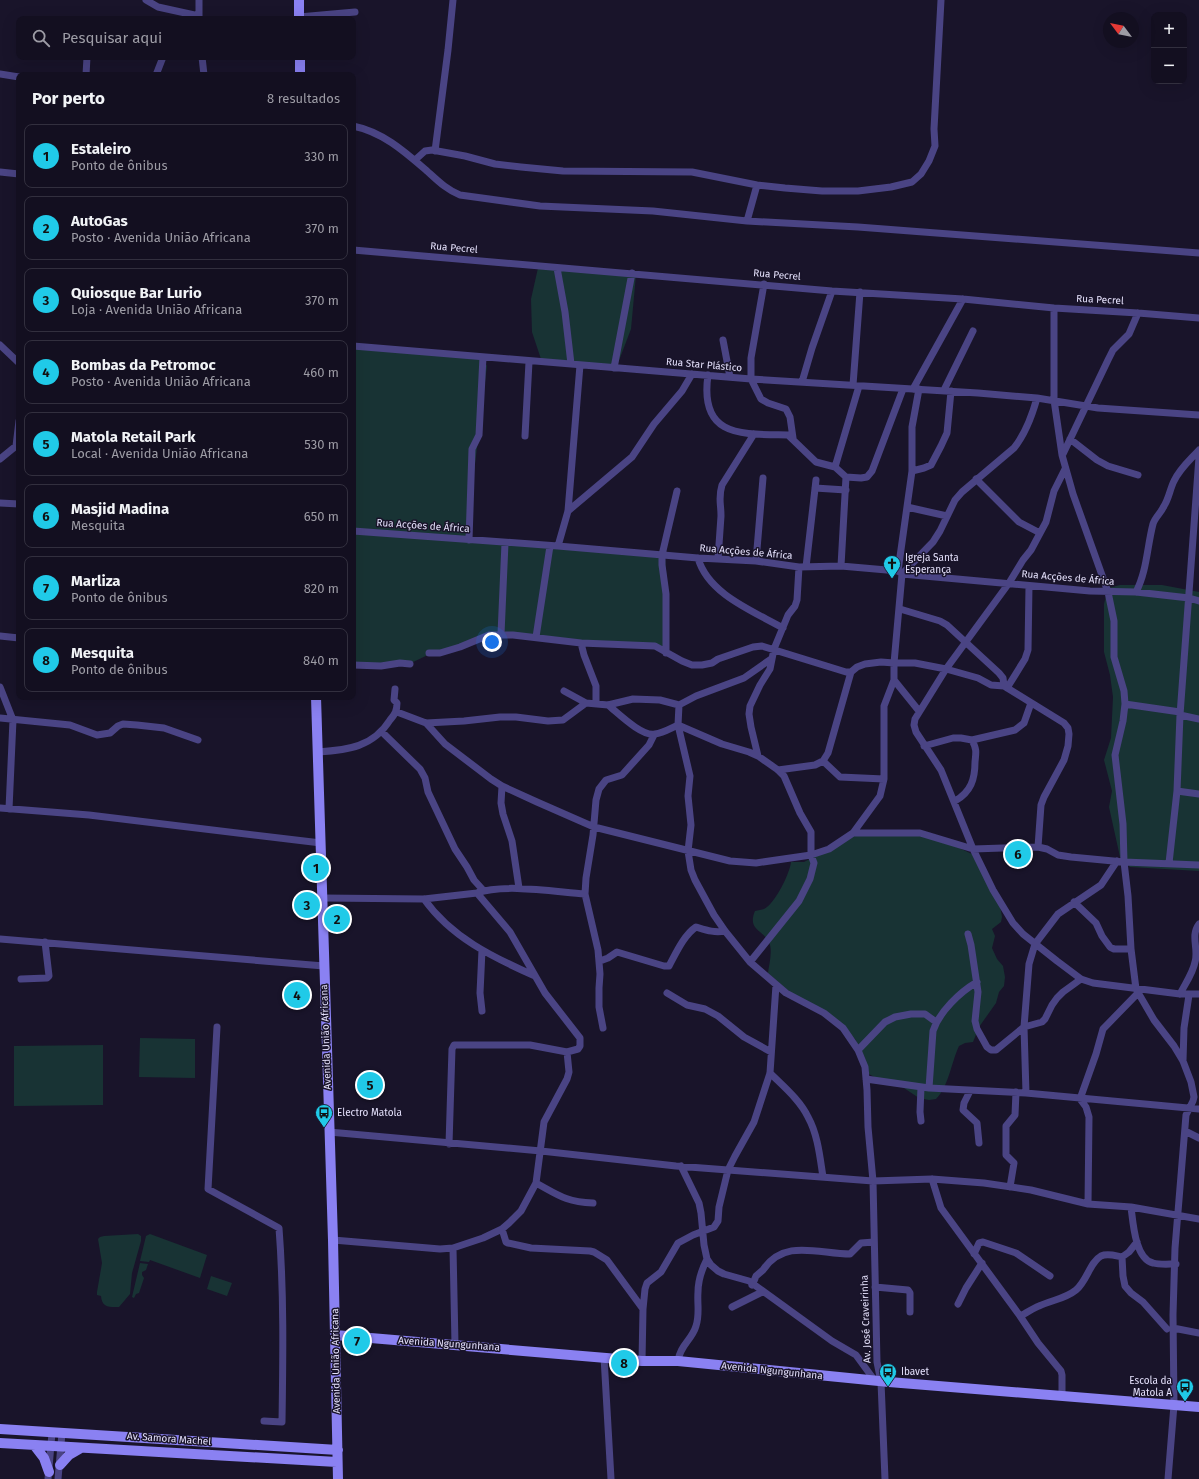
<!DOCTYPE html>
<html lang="pt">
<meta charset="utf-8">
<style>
body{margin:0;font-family:"Fira Sans",sans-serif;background:#201d2d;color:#f1f3f6}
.controls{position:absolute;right:12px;top:12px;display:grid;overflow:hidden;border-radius:8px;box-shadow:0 4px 16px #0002}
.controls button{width:36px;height:36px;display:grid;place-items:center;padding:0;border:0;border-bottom:1px solid #322f3e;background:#130f20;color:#f1f3f6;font:20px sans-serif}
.compass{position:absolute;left:1103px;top:12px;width:36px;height:36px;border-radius:50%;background:#130f20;box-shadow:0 4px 16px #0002;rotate:302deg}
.you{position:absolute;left:492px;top:642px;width:14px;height:14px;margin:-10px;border:3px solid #fff;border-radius:50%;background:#1a73e8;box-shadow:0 0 0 6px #1a73e833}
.badge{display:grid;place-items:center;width:26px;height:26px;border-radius:50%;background:#20cae8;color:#111;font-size:13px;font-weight:700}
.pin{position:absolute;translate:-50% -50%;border:2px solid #fff;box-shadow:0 1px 4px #0006}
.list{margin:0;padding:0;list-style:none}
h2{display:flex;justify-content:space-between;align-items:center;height:52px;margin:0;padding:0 16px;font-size:17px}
h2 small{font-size:13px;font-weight:400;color:#9d9ca5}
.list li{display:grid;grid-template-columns:26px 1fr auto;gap:12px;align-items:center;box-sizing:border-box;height:64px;margin:0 8px 8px;padding:0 8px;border:1px solid #322f3e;border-radius:8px}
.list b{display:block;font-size:15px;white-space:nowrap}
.list p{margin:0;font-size:13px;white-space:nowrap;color:#9d9ca5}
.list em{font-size:13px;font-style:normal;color:#9d9ca5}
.icon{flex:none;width:22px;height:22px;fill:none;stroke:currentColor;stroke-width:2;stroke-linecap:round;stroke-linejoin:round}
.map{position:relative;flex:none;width:1199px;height:1479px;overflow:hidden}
.search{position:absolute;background:#130f20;box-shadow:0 4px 16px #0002;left:16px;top:16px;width:340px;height:44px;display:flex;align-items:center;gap:10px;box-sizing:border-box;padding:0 14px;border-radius:8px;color:#9d9ca5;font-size:15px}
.panel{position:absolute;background:#130f20;box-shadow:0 4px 16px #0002;left:16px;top:72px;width:340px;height:628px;border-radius:8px}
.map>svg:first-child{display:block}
.green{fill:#183334}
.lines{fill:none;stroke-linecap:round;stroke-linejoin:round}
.street{stroke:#4a4484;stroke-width:7}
.secondary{stroke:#8a81f2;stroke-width:10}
.labels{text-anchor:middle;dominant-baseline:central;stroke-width:3;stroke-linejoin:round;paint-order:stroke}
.street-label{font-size:10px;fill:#e5e1fc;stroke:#19142a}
.poi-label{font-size:10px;fill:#e5e1fc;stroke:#19142a;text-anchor:start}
</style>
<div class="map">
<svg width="1199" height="1479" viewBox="0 0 1199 1479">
<rect width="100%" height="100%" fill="#19142a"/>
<path class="green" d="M538,268l98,7 -5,54 -16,42 -74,-12 -9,-27 -1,-33z
M353,348l126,6 8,12 -20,164v8l198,19 2,25 -3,68 -171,-14 -63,18 -19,9 -58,2z
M1120,585h42l37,7v279l-69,-4 -10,-10 -11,-50 3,-16 -8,-31 7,-22 2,-41 -3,-22 -6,-23v-48l4,-16z
M918,835l35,10 21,10 26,50 2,12 -1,5 -9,7 3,7 -3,12 5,11 6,7 2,11 -1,9 -5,6 -3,11 -17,24 -6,15 -8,1 -6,3c-8,17 -10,40 -23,53l-7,1 -10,-2 -15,-10 -28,-10 -7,-4 -4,-16 -10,-19 -16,-17 -41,-23 -30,-26c1,-9 5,-22 1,-31 -6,-12 -22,-12 -14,-31 3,-1 7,-1 9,-2 11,-5 26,-36 27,-47h13l50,-26z
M140,1038l55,1v39l-56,-1z
M103,1045v60l-89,1v-60z
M138,1234l3,2v5l-9,32 -2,21 -11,13c-10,0 -17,1 -18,-11l-4,-1v-3l5,-29 -4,-24 2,-2 4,-1z
M150,1234l57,21 -7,23 -50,-18 -1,2 -9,-1 6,-25z
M140,1263l8,1 -2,6 -4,2v3l2,3 -5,15 -3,1 -2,4 -2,-1z
M211,1276l21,7 -5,13 -20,-7z"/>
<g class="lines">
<path class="street" d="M146,0l12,7 41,9
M199,0v19
M299,17l56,-5
M202,57l2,18
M0,74l19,3
M86,75l1,-18
M156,75l7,-18
M353,126c30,6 52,26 74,45 11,10 20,19 33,24l80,11 113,5 94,10 111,6 341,26
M435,151l13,-101 5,-50
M415,160l10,-9 7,-1 33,6 30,8 26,3 42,4 129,1 65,13 28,3 37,3h36l33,-4 21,-5 9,-8 8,-13 6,-15 -1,-17 7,-129
M0,172l19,2
M747,221l10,-36
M353,250l479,41 131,8 91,9 84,5 61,5
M557,268l8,44 6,52
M764,284l-13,74v21l10,20 7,4 18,6 4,8 3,21
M1054,308v92l8,55 11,39 35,98 6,29v36l10,34 1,13 -2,17 -8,34 8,69 1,38 4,34 3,53 5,40 18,31 20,26 9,15 8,21 3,15 -1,4 -7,14 -11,133 -2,67 1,90 -6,74
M723,340l7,37
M0,345l19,18
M353,346l398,33 227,14 59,5 61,10 101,7
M614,368l18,-95
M708,375c-9,63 34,59 80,60l28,27 19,5 11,10 15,1 6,-1 5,-6 31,-82
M802,382l10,-34 20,-57
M853,385l7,-93
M913,389l50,-90
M944,390l29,-59
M525,436l4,-74
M1070,439l27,21 11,6 30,9
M1063,454l45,-94 5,-10 16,-16 9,-21
M0,459l16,-13 3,-25
M835,467l24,-81
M1065,469l-11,22 -8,31 -15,28 -8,10 -14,23 -63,86 -31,50 -1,6 2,7 25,38 32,79 20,41 20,33 10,11 34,27 24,18 12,4 87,11h19
M912,471l12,-3 7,-3 10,-19 6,-13 4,-42
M976,479l43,43 21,11
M815,488l31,2
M0,503l19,1
M907,507l40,9
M568,511l64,-54 22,-33 28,-33 10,-17
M353,531l205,15 140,12 58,3 43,6 42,-1 57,5 4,3 188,17 46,1 53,6 10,3
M469,540l3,-91 7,-14 4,-78
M558,546l10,-35 12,-146
M698,558c10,36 55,53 85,70
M718,559c1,-14 2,-29 3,-43 0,-13 -3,-18 1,-31l32,-51
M756,561l7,-83
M841,566l5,-89
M806,567l10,-87
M898,571l14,-100v-44l7,-38
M1136,592c11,-21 11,-45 17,-68 2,-7 8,-11 11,-18 5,-8 6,-17 10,-25 6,-13 16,-21 25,-31
M900,609l40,12 7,4 52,48 4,5 1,8
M501,634l4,-91
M0,636l19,2
M536,637l14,-91
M581,643l3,12 12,31v18
M429,653h11l20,-6 29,-12h24l68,8 74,3 27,15 10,4h10l10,-2 6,-4 35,-12 9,-1 84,26h5l6,-5 8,-3 16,-2 13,1h21l31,6 32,9 13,7 13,1 60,37 4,5 1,6 -1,12 -4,14 -20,37 -3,8 -3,42
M666,653v-59l-4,-29v-10l15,-64
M353,665l28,1 19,-3 10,1
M0,687l13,33 -4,89
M1007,688l18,-29 3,-9 1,-64
M564,691l22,12 22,2 25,-6 27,1 19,5 17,-9 48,-18 27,-19
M1125,704l55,8
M608,705c10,8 34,32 47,29 8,-1 16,-6 23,-9l44,19 27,8 9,4 20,14 6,6 16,37 11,19v23l3,8 -4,16 -11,22 -49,61
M679,705l-1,20 12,51 -2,20 3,29 -3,26 3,19 4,10 19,35 11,16 25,31 36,31 38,20 19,15 15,22 7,17 2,23 1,37 5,54 4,181 4,20 4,97
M919,711l-25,-31v-17l8,-89 31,-32 7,-11 15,-31 7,-8 52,-44c12,-15 18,-32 23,-50
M397,712l29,11 38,-2 36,-4h16l32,4 15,-1 23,-17
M1180,715l19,4
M0,718l70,7 27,10 13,-2 8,-7 5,-2 14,1 27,3 34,12
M426,723l19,21 46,35 11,7 35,16 57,25 136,34 26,2 55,-8 18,-6 24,-16 27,-37 4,-17v-73l10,-26
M382,732l38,37 5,9 3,14 27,57 12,18 7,13 9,10
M924,746l29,-8h8l11,2 43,-10 9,-7 7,-20
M318,752c30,-2 55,-5 72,-32 5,-6 7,-9 7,-17l-3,-3 1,-11
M758,756l-7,-29 -2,-13 1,-8 10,-21 10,-16 4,-20 14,-34 7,-9 2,-6 2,-33
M823,761l17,16 44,2
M778,770l37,-5 8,-4 5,-8 23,-81
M502,786l-1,17 2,11 9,27 7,47
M1177,791l22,3
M955,801c16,-9 20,-22 20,-39 1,-10 2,-12 -3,-22
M0,808l89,7 232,28
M853,833h67l53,16 65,-2 9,2 11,6 13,2 53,5 75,3
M1169,863l8,-72 3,-76 19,-258
M323,898l101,1 53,-6c27,-10 79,-1 108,1
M424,899c27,38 68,58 111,77
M1074,902l22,21 6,13 8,11 4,2h17
M968,934l3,11 7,47 -3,29 2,8 10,18 4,3h5l28,-23 18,-5 3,-3 7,-14 5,-7 6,-6 18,-13
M0,939l324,27
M482,950l-2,43 2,18
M600,961l8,-3 9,-6 47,14h5c7,-13 15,-31 27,-39 10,3 18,6 29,4
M21,979l26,-1 2,-2 -4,-34
M667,993l20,12 18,4 13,7 26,21 27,15
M1180,994c5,-10 13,-21 15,-32 4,-13 -5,-26 4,-38
M217,1027l-9,162 71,39c5,65 4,129 3,194l-18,-1
M603,1028l-4,-21v-19l1,-14 -2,-24 -13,-56 1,-16 7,-43 3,-35 3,-11 7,-9 16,-5 27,-30 5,-10
M858,1050l27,-28 10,-5 16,-3h14l11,8
M1183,1061l1,-33 5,-33
M770,1073c13,13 30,27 38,44 10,18 12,41 15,60
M866,1079l63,9 97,5 173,16
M929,1088l4,-57c6,-19 27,-39 44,-49
M970,1091l-6,12 -1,7 14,13 2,20
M1026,1093l-2,-66 5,-63 6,-20 23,-30 43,-29 16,-24
M921,1121l-1,-9 1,-25
M1185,1131l14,7
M329,1132l212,19 135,15 52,4 145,11 59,-2 52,4 47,7 57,14 43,3 68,12
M449,1144l3,-95 2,-4h76l37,7 11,-3 2,-3v-8l-35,-45 -35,-61 -33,-39
M681,1166l18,37 2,10 3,32 3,14 4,6 7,6 6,3 25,7 83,60 24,14 19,26
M932,1179l9,29 79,108 18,27 23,28 1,4v20
M536,1183c22,12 30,19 57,20
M1010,1187l4,-24 -8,-8v-29l9,-11 1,-23
M1088,1204l1,-87 -3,-10 -6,-8 16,-45 7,-25 35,-36
M1131,1207c2,15 4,52 22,56 7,2 16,1 23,1
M502,1229l4,13 2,1 23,5 59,3 4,1 13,8 36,49 -1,52
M333,1240l107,9 13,-1 2,96
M453,1248l30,-10 19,-9 7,-6 12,-12 15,-28 8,-61 23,-43 2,-7 -2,-20
M974,1254l5,-11 4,-1 33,11 34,23
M1122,1257l1,19 2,10 6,7 12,9 24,27
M752,1285c2,-3 3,-7 4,-9 2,-2 5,-4 7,-6 21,-32 56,-16 87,-16l11,-11 13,-1
M875,1287l33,3 2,3v19
M958,1304l8,-16 16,-25
M732,1307l30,-15
M643,1309l2,-20 2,-6 14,-11 17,-29 15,-8 21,-8 4,-6 1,-14 9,-37 7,-14 19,-34 16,-49 6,-88
M1020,1316c7,-3 13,-8 19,-10 13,-6 26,-7 37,-16 11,-9 14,-28 25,-34 7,-3 15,0 21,1l7,-5 8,-10
M1173,1328l26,5
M604,1357l7,122
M678,1361c2,-16 14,-21 18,-35 4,-12 1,-22 2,-34 0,-12 4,-23 9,-33
M48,1479l4,-46
M58,1479l4,-46"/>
<path class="secondary" d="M299,0v19
M300,57v18
M316,697l17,543 5,239
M335,1335l307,26h36l211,21 310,25
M0,1429l338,21
M0,1443l337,19
M34,1445l10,13 5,14
M60,1465l9,-10 12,-7"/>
</g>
<defs>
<symbol id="church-pin" viewBox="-11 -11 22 30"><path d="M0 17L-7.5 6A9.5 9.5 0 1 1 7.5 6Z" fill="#20cae8" stroke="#19142a"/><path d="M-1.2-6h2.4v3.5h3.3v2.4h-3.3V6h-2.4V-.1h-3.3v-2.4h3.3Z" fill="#111"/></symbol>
<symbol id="bus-pin" viewBox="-11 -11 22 30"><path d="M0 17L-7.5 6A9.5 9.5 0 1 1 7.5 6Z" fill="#20cae8" stroke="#19142a"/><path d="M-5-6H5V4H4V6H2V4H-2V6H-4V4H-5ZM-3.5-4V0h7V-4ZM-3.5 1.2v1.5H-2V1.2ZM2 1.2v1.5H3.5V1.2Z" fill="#111"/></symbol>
</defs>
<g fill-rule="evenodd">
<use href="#church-pin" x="882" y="554" width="20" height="27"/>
<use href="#bus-pin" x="314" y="1103" width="20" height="27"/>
<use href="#bus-pin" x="878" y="1362" width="20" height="27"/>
<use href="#bus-pin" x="1175" y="1377" width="20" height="27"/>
</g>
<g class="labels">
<g class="street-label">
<text transform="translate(454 248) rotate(5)">Rua Pecrel</text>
<text transform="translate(777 275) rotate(5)">Rua Pecrel</text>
<text transform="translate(1100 300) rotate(3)">Rua Pecrel</text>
<text transform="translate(704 365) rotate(5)">Rua Star Plástico</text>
<text transform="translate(423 526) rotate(4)">Rua Acções de África</text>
<text transform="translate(746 552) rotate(5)">Rua Acções de África</text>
<text transform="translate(1068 578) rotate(5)">Rua Acções de África</text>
<text transform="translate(326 1037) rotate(-92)">Avenida União Africana</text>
<text transform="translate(866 1319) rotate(-92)">Av. José Craveirinha</text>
<text transform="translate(449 1344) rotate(4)">Avenida Ngungunhana</text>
<text transform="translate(336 1361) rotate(-91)">Avenida União Africana</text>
<text transform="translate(772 1371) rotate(6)">Avenida Ngungunhana</text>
<text transform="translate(169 1439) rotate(4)">Av. Samora Machel</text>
</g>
<g class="poi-label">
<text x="905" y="558">Igreja Santa<tspan x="905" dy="12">Esperança</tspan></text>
<text x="337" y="1113">Electro Matola</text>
<text x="901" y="1372">Ibavet</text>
<text x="1172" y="1381" text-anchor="end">Escola da<tspan x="1172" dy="12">Matola A</tspan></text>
</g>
</g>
</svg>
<div class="controls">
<button>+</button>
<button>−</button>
</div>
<svg class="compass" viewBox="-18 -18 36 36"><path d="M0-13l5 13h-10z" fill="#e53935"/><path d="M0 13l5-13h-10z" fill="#9d9ca5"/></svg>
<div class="you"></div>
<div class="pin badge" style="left:316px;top:868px">1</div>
<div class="pin badge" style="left:337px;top:919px">2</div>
<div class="pin badge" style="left:307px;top:905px">3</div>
<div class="pin badge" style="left:297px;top:995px">4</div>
<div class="pin badge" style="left:370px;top:1085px">5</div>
<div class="pin badge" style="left:1018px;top:854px">6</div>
<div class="pin badge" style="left:357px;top:1341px">7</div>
<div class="pin badge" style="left:624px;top:1363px">8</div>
<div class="search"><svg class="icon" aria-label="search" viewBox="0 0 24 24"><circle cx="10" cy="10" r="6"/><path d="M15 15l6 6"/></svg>Pesquisar aqui</div>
<section class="panel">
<h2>Por perto<small>8 resultados</small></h2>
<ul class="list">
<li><span class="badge">1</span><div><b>Estaleiro</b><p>Ponto de ônibus</p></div><em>330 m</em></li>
<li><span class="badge">2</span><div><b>AutoGas</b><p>Posto · Avenida União Africana</p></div><em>370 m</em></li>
<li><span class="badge">3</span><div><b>Quiosque Bar Lurio</b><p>Loja · Avenida União Africana</p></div><em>370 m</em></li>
<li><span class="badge">4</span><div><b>Bombas da Petromoc</b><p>Posto · Avenida União Africana</p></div><em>460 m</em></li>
<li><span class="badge">5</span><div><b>Matola Retail Park</b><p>Local · Avenida União Africana</p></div><em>530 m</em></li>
<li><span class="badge">6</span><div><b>Masjid Madina</b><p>Mesquita</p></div><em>650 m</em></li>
<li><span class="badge">7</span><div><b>Marliza</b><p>Ponto de ônibus</p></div><em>820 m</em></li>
<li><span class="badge">8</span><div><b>Mesquita</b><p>Ponto de ônibus</p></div><em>840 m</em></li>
</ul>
</section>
</div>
